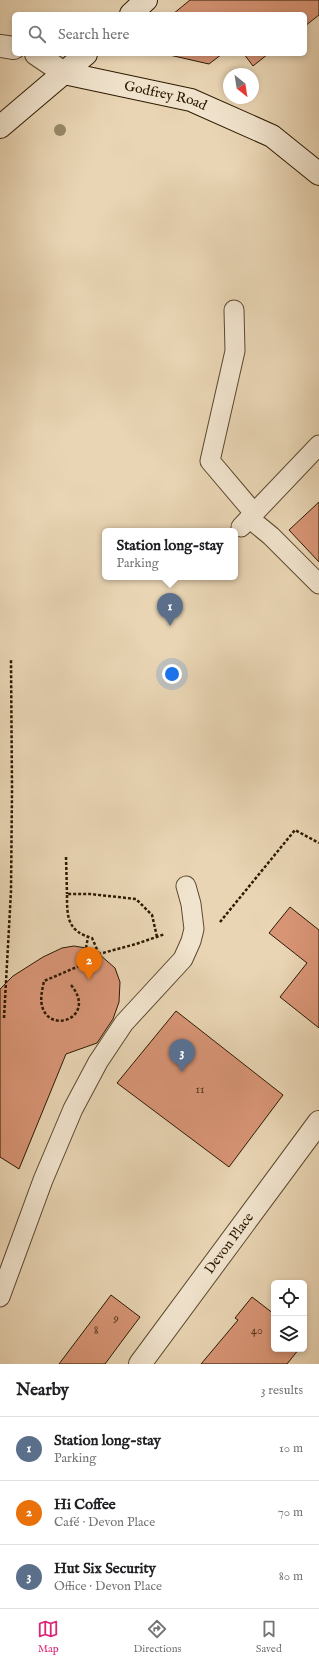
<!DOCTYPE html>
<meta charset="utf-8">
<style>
body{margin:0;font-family:"IM FELL English",serif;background:#f2f2f2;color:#202124}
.controls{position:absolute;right:12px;bottom:12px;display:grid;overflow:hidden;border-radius:6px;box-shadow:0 2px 6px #0003}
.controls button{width:36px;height:36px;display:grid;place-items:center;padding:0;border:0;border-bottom:1px solid #e0e0e0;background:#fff;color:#202124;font:20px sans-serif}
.compass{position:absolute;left:223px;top:68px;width:36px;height:36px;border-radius:50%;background:#fff;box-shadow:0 2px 6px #0003;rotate:150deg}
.you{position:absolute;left:172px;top:674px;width:14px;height:14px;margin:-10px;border:3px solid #fff;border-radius:50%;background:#1a73e8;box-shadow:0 0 0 6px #1a73e833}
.badge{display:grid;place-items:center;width:26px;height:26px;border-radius:50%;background:#db2777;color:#fff;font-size:13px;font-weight:700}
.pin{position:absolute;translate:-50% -33px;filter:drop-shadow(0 1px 2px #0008)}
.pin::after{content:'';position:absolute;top:21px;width:14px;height:12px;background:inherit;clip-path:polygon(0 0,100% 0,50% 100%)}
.popup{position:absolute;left:102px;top:528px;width:136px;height:52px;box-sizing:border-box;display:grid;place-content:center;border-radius:6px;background:#fff;filter:drop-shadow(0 1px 3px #0005);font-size:13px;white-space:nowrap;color:#757577}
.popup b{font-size:15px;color:#202124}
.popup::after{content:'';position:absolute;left:50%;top:100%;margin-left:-8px;border:8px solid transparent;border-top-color:#fff}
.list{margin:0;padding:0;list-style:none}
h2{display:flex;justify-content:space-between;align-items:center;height:52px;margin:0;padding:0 16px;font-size:17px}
h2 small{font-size:13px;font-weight:400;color:#757577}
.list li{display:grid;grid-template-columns:26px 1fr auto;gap:12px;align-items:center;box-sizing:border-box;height:64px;padding:0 16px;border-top:1px solid #e0e0e0}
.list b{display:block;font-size:15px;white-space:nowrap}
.list p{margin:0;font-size:13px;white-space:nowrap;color:#757577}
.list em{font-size:13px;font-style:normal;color:#757577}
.icon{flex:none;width:22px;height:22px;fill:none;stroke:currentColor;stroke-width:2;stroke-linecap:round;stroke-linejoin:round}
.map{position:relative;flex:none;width:319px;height:1364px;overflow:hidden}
.search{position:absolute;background:#fff;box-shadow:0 2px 6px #0003;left:12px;right:12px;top:12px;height:44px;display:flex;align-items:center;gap:10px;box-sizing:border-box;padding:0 14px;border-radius:6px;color:#757577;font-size:15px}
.sheet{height:244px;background:#fff}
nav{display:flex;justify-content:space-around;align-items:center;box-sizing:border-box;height:56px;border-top:1px solid #e0e0e0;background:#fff;font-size:11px;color:#757577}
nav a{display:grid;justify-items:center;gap:2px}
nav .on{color:#db2777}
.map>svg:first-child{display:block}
.building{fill:#d89576;stroke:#2c1a01}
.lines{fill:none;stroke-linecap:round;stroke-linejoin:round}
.service-casing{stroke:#5b492e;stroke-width:21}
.minor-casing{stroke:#5b492e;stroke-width:24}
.tertiary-casing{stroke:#5b492e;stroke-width:24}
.secondary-casing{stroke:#2c1a01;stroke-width:24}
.path{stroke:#2c1a01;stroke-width:2.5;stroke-dasharray:3 2;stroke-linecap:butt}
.service{stroke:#f1e4ce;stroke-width:19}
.minor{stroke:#f1e4ce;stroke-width:22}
.tertiary{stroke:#f1e4ce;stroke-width:22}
.secondary{stroke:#f1e4ce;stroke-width:22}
.tree{fill:#978969}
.labels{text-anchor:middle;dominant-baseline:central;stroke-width:3.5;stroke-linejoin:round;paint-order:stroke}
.number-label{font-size:12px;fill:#57391e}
.street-label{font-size:14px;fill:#2c1a01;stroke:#f1e4ce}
</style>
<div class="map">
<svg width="319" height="1364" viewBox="0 0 319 1364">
<rect width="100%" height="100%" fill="#e9d5b4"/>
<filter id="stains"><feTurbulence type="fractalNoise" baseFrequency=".005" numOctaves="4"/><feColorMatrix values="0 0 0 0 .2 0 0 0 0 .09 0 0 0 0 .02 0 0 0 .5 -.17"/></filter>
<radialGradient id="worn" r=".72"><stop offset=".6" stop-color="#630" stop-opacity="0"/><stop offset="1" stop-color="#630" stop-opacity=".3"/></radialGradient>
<path class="building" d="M190,0h129v15l-14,11v-12h-132z
M165,54h57l-13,10z
M244,54h24l-15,12z
M319,502v60l-30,-32z
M290,907l29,23v98l-39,-31 27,-34 -38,-30z
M74,946l12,2 13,6 16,14 5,14 -1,20 -6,17 -16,24 -31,11 -47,115 -19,-12v-168l13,-13 30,-19 19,-9z
M176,1011l107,84 -54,72 -112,-84z
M111,1295l29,22 -18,24 -17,23h-46z
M252,1297l22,17v35h25l-12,15h-86l37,-44 -3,-2z"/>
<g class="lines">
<defs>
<path id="service" d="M234,310l1,41 -25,110 44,52
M249,518l22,18 48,48
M241,527l78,-82
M0,1297l43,-117 30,-71 25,-47 26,-39 59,-64 8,-18 3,-12 -3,-25 -5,-18"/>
<path id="minor" d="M0,46l14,2
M36,54l28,19"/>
<g id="tertiary">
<path id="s1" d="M140,1364l179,-242"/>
</g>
<g id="secondary">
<path d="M131,14l15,-14"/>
<path id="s2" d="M64,73l127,27 81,36 47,38"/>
<path d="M0,127l86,-73"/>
</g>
</defs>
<use href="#service" class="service-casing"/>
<use href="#minor" class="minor-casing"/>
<use href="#tertiary" class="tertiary-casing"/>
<use href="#secondary" class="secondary-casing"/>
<path class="path" d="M66,857l1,37
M220,922l75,-92 24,13
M86,948l2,-11
M99,954l-7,-16c-25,-7 -25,-21 -25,-44h23l46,5 16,16 5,22
M71,985c25,30 -16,48 -27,26 -5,-9 -2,-20 0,-30l47,-20 8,-7 37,-10 29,-10
M4,1018l7,-127 1,-101 -1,-130"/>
<use href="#service" class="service"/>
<use href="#minor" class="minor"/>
<use href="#tertiary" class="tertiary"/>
<use href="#secondary" class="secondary"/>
</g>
<circle class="tree" cx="60" cy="130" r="6"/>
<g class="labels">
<g class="number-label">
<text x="200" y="1089">11</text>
<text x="116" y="1318">9</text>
<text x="96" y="1330">8</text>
<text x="257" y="1330">40</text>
</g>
<g class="street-label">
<text stroke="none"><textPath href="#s2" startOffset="104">Godfrey Road</textPath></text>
<text stroke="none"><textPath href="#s1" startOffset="150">Devon Place</textPath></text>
</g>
</g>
<rect width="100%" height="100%" filter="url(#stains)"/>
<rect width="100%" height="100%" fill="url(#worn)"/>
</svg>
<div class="controls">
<button><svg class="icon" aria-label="locate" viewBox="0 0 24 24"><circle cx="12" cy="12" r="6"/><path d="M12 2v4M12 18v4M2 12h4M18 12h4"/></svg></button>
<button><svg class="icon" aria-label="layers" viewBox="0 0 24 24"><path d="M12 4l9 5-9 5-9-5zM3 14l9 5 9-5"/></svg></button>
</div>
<svg class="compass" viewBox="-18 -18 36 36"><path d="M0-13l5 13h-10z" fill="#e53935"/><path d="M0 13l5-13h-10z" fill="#757577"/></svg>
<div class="you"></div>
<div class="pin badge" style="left:170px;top:626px;background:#5c6f8a">1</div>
<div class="popup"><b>Station long-stay</b>Parking</div>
<div class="pin badge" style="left:89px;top:980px;background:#e8710a">2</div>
<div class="pin badge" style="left:182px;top:1072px;background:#5c6f8a">3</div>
<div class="search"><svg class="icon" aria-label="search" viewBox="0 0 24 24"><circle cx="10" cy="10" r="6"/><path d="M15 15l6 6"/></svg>Search here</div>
</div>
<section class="sheet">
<h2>Nearby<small>3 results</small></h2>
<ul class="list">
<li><span class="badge" style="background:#5c6f8a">1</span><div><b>Station long-stay</b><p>Parking</p></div><em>10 m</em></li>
<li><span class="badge" style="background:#e8710a">2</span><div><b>Hi Coffee</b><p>Café · Devon Place</p></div><em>70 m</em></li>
<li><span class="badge" style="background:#5c6f8a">3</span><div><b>Hut Six Security</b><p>Office · Devon Place</p></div><em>80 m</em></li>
</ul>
</section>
<nav>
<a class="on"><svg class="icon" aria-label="map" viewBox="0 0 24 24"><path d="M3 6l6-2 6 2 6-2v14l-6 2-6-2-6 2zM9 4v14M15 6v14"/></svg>Map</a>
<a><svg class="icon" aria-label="directions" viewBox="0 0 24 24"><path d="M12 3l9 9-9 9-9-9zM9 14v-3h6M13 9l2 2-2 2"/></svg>Directions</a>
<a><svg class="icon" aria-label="saved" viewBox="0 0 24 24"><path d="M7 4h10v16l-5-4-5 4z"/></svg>Saved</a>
</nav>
